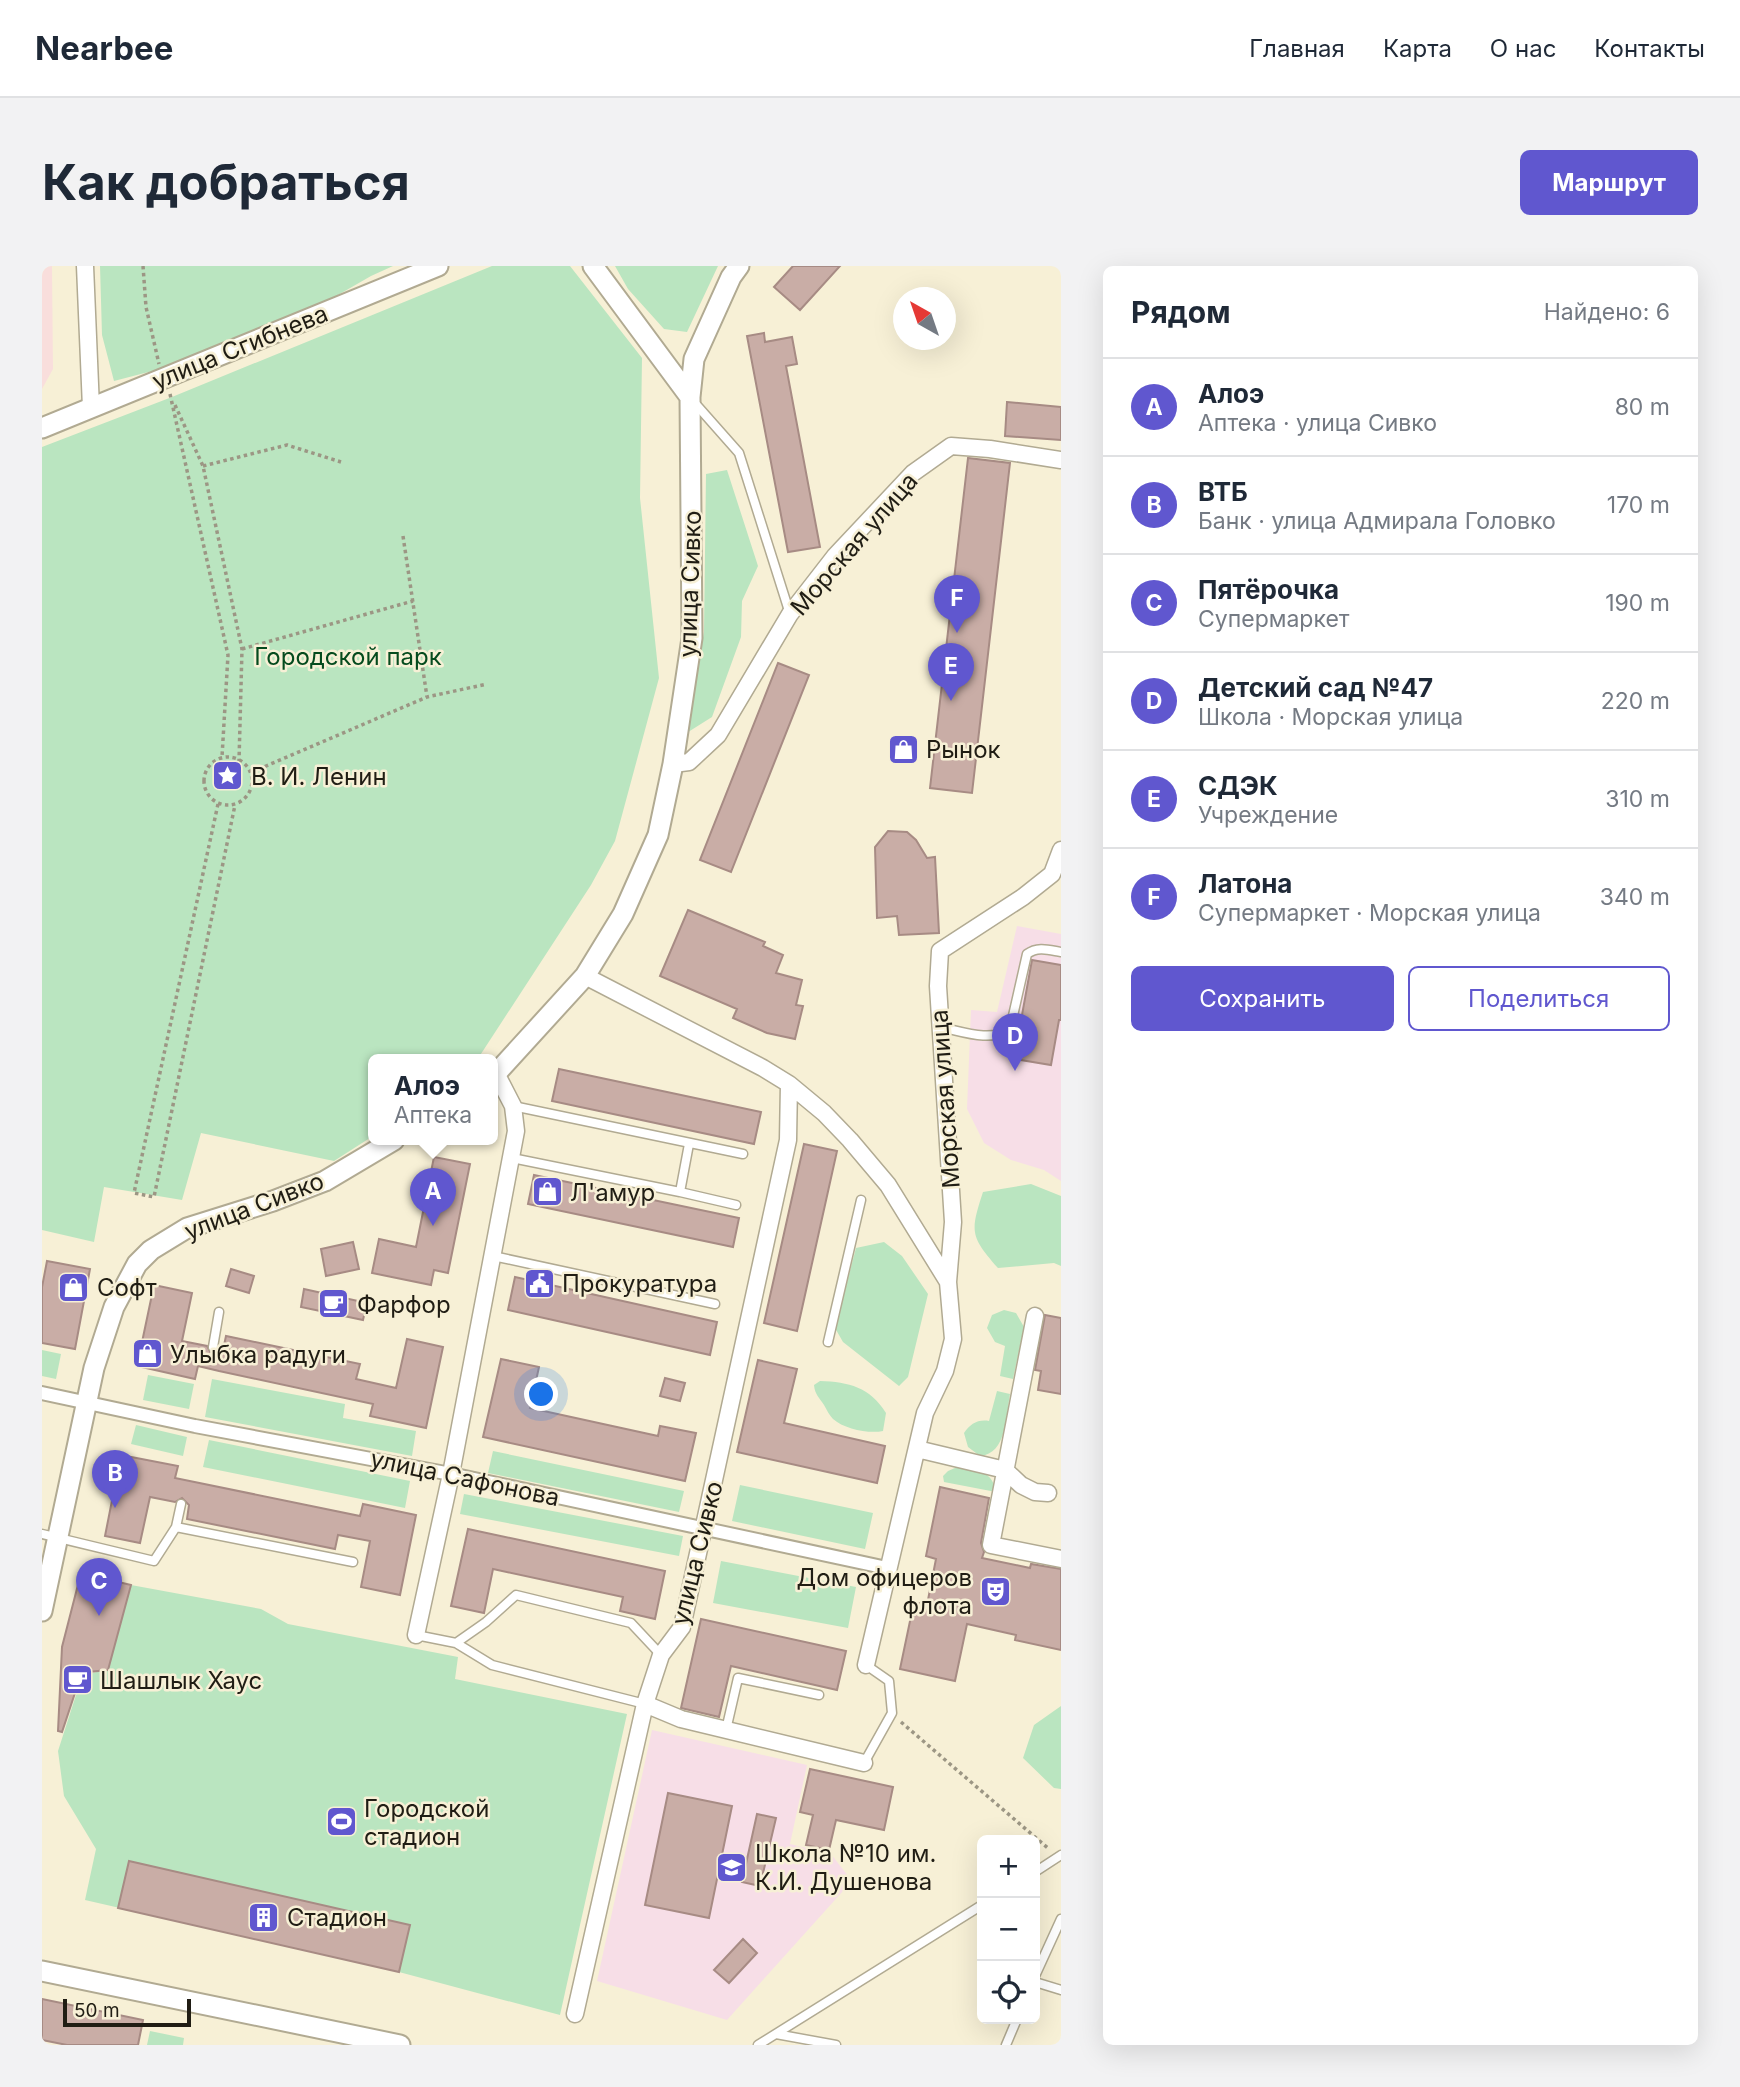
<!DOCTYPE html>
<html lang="ru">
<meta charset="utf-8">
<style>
body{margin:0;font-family:Inter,sans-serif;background:#f2f2f3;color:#1f2937}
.controls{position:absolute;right:21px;bottom:21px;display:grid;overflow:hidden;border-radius:10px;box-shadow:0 7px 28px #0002}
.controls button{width:63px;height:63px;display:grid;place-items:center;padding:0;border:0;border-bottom:2px solid #e0e1e3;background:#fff;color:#1f2937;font:35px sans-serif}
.compass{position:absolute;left:851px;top:21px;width:63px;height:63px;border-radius:50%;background:#fff;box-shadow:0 7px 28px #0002;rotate:320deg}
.scale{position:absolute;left:21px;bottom:18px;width:128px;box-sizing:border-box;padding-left:7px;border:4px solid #201d14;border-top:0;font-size:19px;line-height:24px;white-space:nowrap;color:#201d14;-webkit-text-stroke:5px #f7f0d6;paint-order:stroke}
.you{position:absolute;left:500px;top:1129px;width:24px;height:24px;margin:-18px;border:5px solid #fff;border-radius:50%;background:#1a73e8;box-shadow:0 0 0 10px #1a73e833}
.badge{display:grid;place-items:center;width:46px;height:46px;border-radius:50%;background:#6057cf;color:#fff;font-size:23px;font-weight:700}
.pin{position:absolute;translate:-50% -58px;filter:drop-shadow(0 2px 4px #0008)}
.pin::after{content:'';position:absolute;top:37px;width:24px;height:21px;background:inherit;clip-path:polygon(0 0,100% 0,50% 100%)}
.popup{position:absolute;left:326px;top:788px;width:130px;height:91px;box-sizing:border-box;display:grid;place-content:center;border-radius:10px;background:#fff;filter:drop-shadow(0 2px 5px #0005);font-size:23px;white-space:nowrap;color:#747a83}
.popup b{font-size:26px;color:#1f2937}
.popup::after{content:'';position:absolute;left:50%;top:100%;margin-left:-14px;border:14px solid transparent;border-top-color:#fff}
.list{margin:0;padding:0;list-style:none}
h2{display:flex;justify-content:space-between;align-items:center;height:91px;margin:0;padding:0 28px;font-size:30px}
h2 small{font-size:23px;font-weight:400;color:#747a83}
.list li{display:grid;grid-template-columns:46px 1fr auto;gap:21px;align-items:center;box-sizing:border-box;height:98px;padding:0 28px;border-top:2px solid #e0e1e3}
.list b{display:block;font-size:26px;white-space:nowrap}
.list p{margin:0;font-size:23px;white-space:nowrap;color:#747a83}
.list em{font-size:23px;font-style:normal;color:#747a83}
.actions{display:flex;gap:14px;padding:21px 28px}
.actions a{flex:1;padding:16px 0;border:2px solid #6057cf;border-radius:10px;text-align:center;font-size:24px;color:#6057cf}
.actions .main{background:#6057cf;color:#fff}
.icon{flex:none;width:38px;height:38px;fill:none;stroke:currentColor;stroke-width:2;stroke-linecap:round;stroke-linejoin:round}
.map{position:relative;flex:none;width:1019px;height:1779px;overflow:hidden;border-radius:10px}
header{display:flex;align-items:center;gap:42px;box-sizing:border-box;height:98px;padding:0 35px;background:#fff;border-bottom:2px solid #e0e1e3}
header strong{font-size:33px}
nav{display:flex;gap:38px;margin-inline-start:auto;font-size:24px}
.intro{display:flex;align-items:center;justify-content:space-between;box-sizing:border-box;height:168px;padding:0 42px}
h1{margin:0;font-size:49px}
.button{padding:18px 32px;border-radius:10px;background:#6057cf;color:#fff;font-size:24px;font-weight:700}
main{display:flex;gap:42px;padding:0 42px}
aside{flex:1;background:#fff;border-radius:10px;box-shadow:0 7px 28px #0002}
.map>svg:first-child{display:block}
.industrial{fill:#f9dedc}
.education{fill:#f7dee7}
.green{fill:#bae5c0}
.building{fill:#c9ada6;stroke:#a78b84;stroke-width:2}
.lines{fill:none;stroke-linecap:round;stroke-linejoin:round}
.service-casing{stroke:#b1aa92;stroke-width:11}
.pedestrian-casing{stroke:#b1aa92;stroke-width:16}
.minor-casing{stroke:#b1aa92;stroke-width:19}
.tertiary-casing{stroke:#b1aa92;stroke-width:23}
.path{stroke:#9c9684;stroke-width:3.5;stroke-dasharray:3.5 3.5;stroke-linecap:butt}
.service{stroke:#fff;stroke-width:8}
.pedestrian{stroke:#fff;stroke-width:12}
.minor{stroke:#fff;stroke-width:16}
.tertiary{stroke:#fff;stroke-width:19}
.labels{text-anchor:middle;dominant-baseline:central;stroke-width:5;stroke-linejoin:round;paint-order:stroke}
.street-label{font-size:24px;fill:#201d14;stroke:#f7f0d6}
.park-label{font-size:24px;fill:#054b1e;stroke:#f7f0d6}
.poi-label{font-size:24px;fill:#201d14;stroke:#f7f0d6;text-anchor:start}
</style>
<header>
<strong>Nearbee</strong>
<nav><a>Главная</a><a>Карта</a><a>О нас</a><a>Контакты</a></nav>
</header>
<div class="intro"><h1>Как добраться</h1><a class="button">Маршрут</a></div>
<main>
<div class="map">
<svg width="1019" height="1779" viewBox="0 0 1019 1779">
<rect width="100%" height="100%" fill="#f7f0d6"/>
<path class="industrial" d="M0,0h10l1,103 -11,20z"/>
<path class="education" d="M975,660l44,8v247l-17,-11 -33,-10 -27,-17 -17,-34 4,-99 26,2z
M610,1464l155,35 -17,79 41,10 21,27 -125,139 -130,-39z"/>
<path class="green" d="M58,0h293l-22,10 -40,23 -171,70 -46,12 -12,-46z
M450,0h78l72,92 -2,140 19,180 -44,163 -24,44 -114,175h-103l-1,76 -39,25 -133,-28 -19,67 -78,-13 -10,55 -52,-12v-783l130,-50z
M573,0h103l-31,66 -23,-3 -36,-40z
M685,204l31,96 -16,35 -1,36 -29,80 -27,17 19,-102 2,-158z
M989,918l30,12v70l-7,-3 -56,5c-28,-32 -28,-36 -15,-76z
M842,976l18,14 26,38 -20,83 -9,9 -56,-44 -8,-14 21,-80z
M962,1044l12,3 8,14 -11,52 -13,-3 5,-30 -10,-4 -8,-14 5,-13z
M0,1084l19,4 -5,25 -14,-3z
M106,1109l46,9 -5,25 -46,-9z
M170,1113l133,25 -2,14 73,13 -4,25 -207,-39z
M778,1115c29,1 50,6 66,32l-3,18c-14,3 -39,-2 -50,-12 -4,-4 -6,-9 -9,-14 -5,-8 -9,-10 -10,-20z
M955,1125l13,3c-4,21 -3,60 -30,62l-12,-9 -4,-14c6,-9 14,-14 25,-12z
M94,1159l51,12 -4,19 -52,-12z
M167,1174l201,41 -5,27 -202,-41z
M451,1185l191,40 -5,21 -191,-39z
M920,1199c17,4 31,8 34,27l-52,-10 -1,-6 5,-5z
M698,1219l133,28 -8,36 -133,-28z
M422,1228l219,42 -4,20 -219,-42z
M679,1295l135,26 -8,41 -135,-25z
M89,1319l130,24 27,15 170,33 -3,22 172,35 -67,301 -161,-43 -314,-72 11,-51 -32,-53 -6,-45 18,-56 15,-22 17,-3z
M1019,1440v83l-7,-1 -31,-30 11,-33z
M108,1765l34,7 -1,7h-36z"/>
<path class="building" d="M751,0h47l-40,44 -26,-23z
M722,67l1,9 27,-5 5,27 -11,2 34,181 -32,5 -41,-216z
M965,136l54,5v33l-56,-4z
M926,192l42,5 -38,330 -42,-5z
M736,397l31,12 -78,197 -31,-12z
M846,565l19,1 9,8 11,18 8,-1 4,76 -40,2 -2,-19 -20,2 -2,-71z
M646,644l77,32 -2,4 20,9 -7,18 26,7 -6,25 7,1 -8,33 -28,-6 -34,-15 4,-9 -77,-33z
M990,694l29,5v55h-2l-8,45 -37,-6z
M517,803l202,43 -7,32 -202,-43z
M762,878l33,7 -40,180 -33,-8z
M392,891l36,7 -22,109 -14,-3 -3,15 -59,-12 7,-34 37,8z
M492,909l205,43 -6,29 -205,-43z
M311,976l6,27 -33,7 -5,-27z
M5,995l43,8 -15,80 -33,-6v-56z
M189,1003l23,7 -5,17 -23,-7z
M473,1011l202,45 -7,33 -202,-45z
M112,1019l38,8 -10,48 25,5 4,7h5l3,-4 4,1 3,-14 134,28 -4,15 40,9 11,-49 36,8 -17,81 -56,-12 3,-12 -154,-33 -21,-5 -3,13 -58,-13z
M262,1023l63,14 -4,17 -62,-13z
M1003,1049l16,3v76l-23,-4 3,-19 -6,-1z
M459,1093l38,8 -9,41 128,28 2,-10 36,7 -11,48 -202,-44z
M716,1094l39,9 -13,54 101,23 -8,37 -140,-31z
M623,1112l20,5 -5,18 -20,-5z
M79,1189l57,11 -3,12 185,38 3,-12 53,11 -16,80 -39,-8 9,-46 -32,-6 -3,14 -148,-30 2,-14 -7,-7 -7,4 -25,-5 -10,46 -35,-7z
M898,1221l49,11 -8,45 3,9 -2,6 48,10 1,-4 30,5v81l-46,-10 1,-5 -49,-11 -12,57 -55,-12 14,-67 13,3 9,-46 -10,-3z
M426,1263l197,42 -10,48 -35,-8 3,-14 -130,-28 -9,44 -33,-7z
M39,1307l50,12 -23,85 -20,2 -13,21 -13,39 -4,-1 4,-84z
M659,1353l145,32 -9,39 -106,-24 -12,51 -38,-9z
M768,1503l83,18 -9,43 -48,-10 -7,30 -23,-5 7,-30 -13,-3z
M626,1527l64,13 -23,112 -64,-13z
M715,1548l19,4 -16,68 -18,-4z
M87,1595l281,64 -11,47 -281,-64z
M701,1673l14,14 -28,30 -15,-13z
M0,1733l101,21 -5,25h-71l-25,-5z"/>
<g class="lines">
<defs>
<path id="service" d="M651,135l46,52 51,161
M898,761c21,4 51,16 70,2l17,-75c11,-8 22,-4 34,-2
M471,840l230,48
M470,892l168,34 9,-48
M638,926l56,13
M451,990l222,48
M786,1076l33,-142
M171,1081l6,-35
M134,1261l5,-23
M0,1268l112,27 22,-34 177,35
M374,1369l40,8 36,22 153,39
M414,1377l30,-21 30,-27 115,28 30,32
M684,1464l12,-52 81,17
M822,1497l28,-50 -3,-32 -23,-16
M993,1606l26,-17
M993,1710l26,-57
M993,1716l26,8
M734,1768l60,11
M716,1779l224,-140
M964,1779l11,-26"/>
<path id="pedestrian" d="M0,1127l153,33 256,48 436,94"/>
<path id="minor" d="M43,0l6,142
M631,498l16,-2 29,-27 72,-121 45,-58 78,-83 38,-27 39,3 71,11
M747,818l35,29 26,27 38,45 60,97 5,57 -8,32 -20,42 -59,252
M906,1016l5,-60 -15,-236 2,-35 83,-54 29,-23 9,-24
M993,1050l-44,229 70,14
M875,1183l88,21 16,15 14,7 13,1
M374,1369l35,-161 65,-343 -3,-25 -16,-31
M603,1438l36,15 183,44
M533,1748l70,-310 16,-49 21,-28 106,-487 1,-56 -26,-16 -178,-92"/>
<path id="tertiary" d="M551,0l97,131
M0,162l396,-162
M450,812l93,-102 38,-62 35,-79 15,-71 19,-126 -2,-241 4,-38 37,-82 8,-11
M0,1345l52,-243 20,-61 23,-43 14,-14 36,-22 86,-27 52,-20 69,-41
M0,1705l358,74"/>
</defs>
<use href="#service" class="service-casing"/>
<use href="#pedestrian" class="pedestrian-casing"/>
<use href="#minor" class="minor-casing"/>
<use href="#tertiary" class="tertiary-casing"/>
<path class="path" d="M101,0l3,41 13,57
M128,128l58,261 -6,102
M133,139l28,61 39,183 -3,112
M161,200l84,-21 54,17
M361,270l24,161
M200,383l171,-48
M162 515a24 24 0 1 1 48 0a24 24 0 1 1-48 0Z
M210,506l175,-75 60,-13
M176,538l-84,389 20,4 81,-392
M859,1456l148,127"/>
<use href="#service" class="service"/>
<use href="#pedestrian" class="pedestrian"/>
<use href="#minor" class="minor"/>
<use href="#tertiary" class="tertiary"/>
</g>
<defs>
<symbol id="shop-square" viewBox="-11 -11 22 22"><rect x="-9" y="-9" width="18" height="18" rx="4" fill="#6057cf" stroke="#f7f0d6"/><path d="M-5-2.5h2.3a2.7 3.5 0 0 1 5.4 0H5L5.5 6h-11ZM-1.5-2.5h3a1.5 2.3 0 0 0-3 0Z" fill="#fff"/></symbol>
<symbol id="sight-square" viewBox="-11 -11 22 22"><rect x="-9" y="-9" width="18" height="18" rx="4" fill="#6057cf" stroke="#f7f0d6"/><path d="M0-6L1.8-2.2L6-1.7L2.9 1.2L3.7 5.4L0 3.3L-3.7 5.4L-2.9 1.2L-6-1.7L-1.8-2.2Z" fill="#fff"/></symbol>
<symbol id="civic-square" viewBox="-11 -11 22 22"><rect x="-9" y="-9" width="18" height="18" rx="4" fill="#6057cf" stroke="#f7f0d6"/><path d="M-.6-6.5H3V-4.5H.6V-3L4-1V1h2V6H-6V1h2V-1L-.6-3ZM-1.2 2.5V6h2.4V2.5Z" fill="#fff"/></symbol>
<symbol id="cafe-square" viewBox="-11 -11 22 22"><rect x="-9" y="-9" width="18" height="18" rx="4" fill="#6057cf" stroke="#f7f0d6"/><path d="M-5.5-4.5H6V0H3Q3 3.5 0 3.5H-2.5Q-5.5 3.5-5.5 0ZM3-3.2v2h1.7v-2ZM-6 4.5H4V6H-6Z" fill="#fff"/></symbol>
<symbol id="theatre-square" viewBox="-11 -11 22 22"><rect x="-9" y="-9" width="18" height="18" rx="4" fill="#6057cf" stroke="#f7f0d6"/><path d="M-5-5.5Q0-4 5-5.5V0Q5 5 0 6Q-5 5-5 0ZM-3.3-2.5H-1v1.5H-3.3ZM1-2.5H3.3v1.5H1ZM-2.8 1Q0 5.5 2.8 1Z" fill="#fff"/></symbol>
<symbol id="stadium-square" viewBox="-11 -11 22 22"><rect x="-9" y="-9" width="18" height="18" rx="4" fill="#6057cf" stroke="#f7f0d6"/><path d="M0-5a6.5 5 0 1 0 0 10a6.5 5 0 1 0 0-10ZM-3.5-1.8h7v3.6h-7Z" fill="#fff"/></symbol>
<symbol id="school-square" viewBox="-11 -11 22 22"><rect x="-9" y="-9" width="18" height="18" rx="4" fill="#6057cf" stroke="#f7f0d6"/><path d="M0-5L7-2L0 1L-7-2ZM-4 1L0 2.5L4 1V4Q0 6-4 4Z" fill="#fff"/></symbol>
<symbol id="building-square" viewBox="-11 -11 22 22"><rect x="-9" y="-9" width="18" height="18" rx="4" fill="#6057cf" stroke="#f7f0d6"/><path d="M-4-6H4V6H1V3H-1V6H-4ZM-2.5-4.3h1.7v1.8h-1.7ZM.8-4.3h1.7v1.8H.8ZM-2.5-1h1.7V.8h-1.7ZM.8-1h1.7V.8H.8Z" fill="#fff"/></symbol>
</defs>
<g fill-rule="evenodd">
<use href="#shop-square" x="844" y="466" width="35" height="35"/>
<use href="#sight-square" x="168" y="492" width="35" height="35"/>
<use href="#shop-square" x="488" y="908" width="35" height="35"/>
<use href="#civic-square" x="480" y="1000" width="35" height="35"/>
<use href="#shop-square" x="14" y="1004" width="35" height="35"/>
<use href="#cafe-square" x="274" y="1020" width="35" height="35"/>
<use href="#shop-square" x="88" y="1070" width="35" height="35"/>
<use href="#theatre-square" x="936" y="1308" width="35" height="35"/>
<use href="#cafe-square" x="18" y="1396" width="35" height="35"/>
<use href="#stadium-square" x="282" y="1538" width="35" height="35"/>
<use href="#school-square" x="672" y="1584" width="35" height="35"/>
<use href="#building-square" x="204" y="1634" width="35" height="35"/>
</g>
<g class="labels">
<g class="street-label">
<text transform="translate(198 81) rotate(-22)">улица Сгибнева</text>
<text transform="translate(812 278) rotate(-49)">Морская улица</text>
<text transform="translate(648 318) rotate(-88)">улица Сивко</text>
<text transform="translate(903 833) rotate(-94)">Морская улица</text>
<text transform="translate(212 940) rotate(-21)">улица Сивко</text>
<text transform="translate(423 1212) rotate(12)">улица Сафонова</text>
<text transform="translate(655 1287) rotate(-76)">улица Сивко</text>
</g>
<g class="park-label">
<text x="306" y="390">Городской парк</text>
</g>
<g class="poi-label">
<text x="884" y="483">Рынок</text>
<text x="209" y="510">В. И. Ленин</text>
<text x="528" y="926">Л'амур</text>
<text x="520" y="1017">Прокуратура</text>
<text x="55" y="1021">Софт</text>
<text x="315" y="1038">Фарфор</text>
<text x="128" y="1088">Улыбка радуги</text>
<text x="930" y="1311" text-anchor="end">Дом офицеров<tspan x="930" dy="28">флота</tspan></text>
<text x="58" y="1414">Шашлык Хаус</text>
<text x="322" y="1542">Городской<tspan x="322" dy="28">стадион</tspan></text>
<text x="713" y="1587">Школа №10 им.<tspan x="713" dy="28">К.И. Душенова</tspan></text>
<text x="245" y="1651">Стадион</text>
</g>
</g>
</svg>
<div class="controls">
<button>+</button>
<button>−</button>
<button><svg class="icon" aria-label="locate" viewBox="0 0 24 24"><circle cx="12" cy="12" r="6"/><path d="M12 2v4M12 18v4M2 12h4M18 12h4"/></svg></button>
</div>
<svg class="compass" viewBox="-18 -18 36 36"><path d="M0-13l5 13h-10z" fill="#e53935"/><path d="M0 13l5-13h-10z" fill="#747a83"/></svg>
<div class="scale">50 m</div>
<div class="you"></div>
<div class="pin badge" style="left:391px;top:960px">A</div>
<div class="popup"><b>Алоэ</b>Аптека</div>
<div class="pin badge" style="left:73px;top:1242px">B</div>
<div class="pin badge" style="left:57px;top:1350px">C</div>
<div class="pin badge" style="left:973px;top:805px">D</div>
<div class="pin badge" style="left:909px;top:435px">E</div>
<div class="pin badge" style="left:915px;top:367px">F</div>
</div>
<aside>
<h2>Рядом<small>Найдено: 6</small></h2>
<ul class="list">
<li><span class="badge">A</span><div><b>Алоэ</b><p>Аптека · улица Сивко</p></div><em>80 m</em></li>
<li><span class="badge">B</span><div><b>ВТБ</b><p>Банк · улица Адмирала Головко</p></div><em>170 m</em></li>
<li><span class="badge">C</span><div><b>Пятёрочка</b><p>Супермаркет</p></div><em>190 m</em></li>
<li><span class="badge">D</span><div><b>Детский сад №47</b><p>Школа · Морская улица</p></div><em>220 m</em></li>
<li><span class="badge">E</span><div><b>СДЭК</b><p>Учреждение</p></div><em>310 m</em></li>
<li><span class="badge">F</span><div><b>Латона</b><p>Супермаркет · Морская улица</p></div><em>340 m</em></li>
</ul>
<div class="actions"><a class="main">Сохранить</a><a>Поделиться</a></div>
</aside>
</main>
